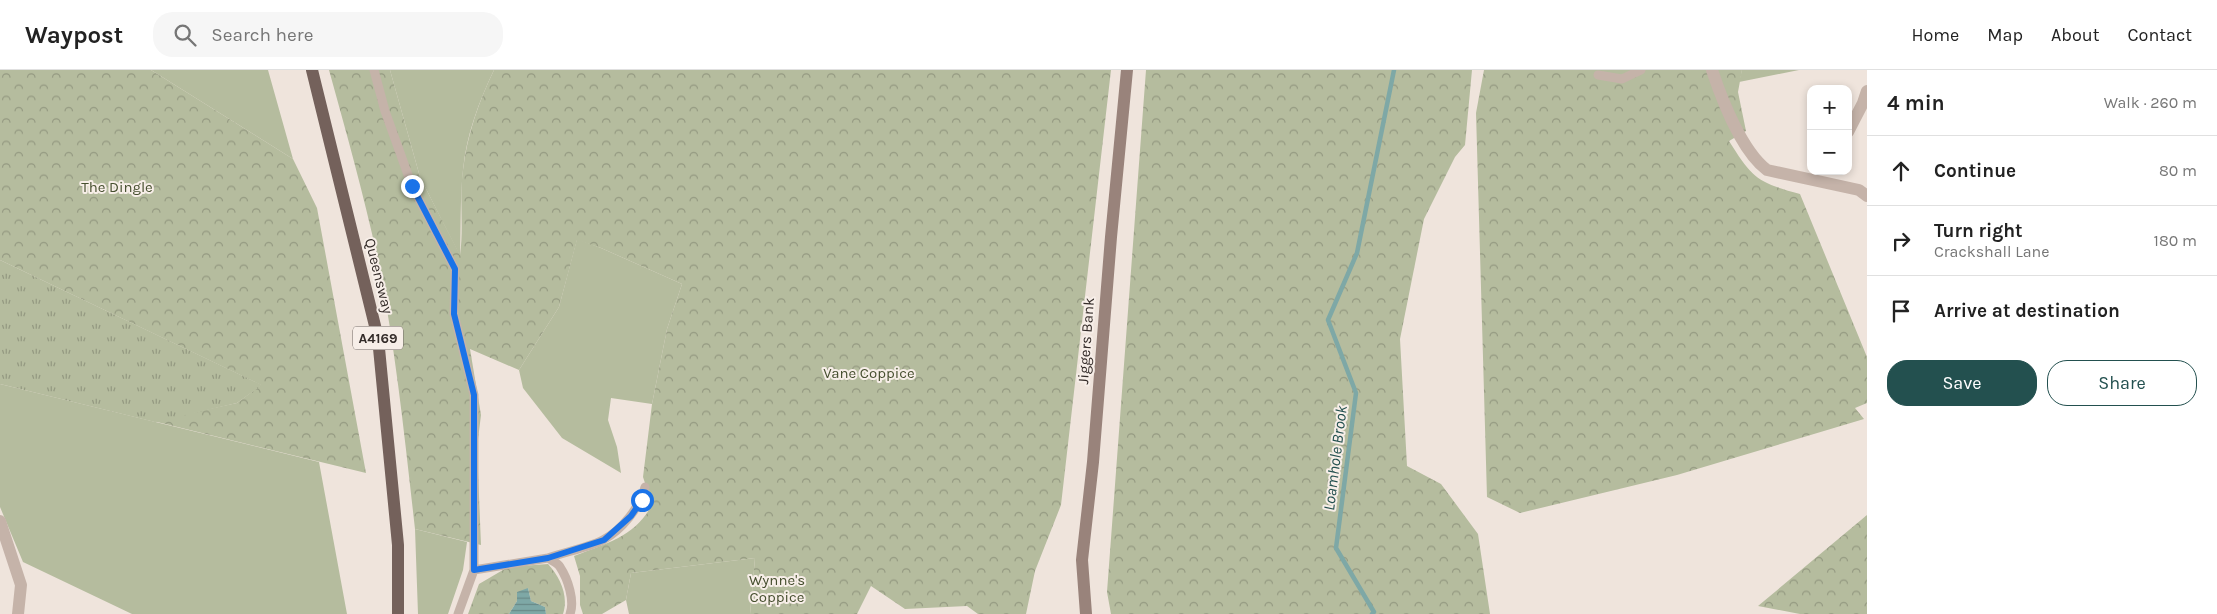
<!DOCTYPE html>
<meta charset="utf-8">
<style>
body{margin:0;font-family:Karla,sans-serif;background:#f6f6f6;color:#222}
.controls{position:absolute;right:15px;top:15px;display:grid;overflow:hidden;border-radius:10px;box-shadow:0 2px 8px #0003}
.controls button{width:45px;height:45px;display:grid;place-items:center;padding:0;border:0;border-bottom:1px solid #e0e0e0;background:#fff;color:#222;font:25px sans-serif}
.stop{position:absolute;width:15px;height:15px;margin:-11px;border:4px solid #1a73e8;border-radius:50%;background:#fff}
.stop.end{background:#1a73e8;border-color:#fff;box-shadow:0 1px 5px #0008}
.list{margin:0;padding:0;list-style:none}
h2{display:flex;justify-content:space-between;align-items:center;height:65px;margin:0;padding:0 20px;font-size:21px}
h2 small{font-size:16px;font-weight:400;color:#767676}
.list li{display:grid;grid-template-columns:32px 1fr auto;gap:15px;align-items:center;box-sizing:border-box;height:70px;padding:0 20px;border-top:1px solid #e0e0e0}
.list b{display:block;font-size:19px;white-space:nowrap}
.list p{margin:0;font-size:16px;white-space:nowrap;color:#767676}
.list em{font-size:16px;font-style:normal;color:#767676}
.actions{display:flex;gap:10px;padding:15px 20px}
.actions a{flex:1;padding:11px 0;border:1px solid #23504f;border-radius:20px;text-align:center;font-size:18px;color:#23504f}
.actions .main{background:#23504f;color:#fff}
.icon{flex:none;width:28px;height:28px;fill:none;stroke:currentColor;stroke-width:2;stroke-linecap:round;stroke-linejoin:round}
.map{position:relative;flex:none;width:1867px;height:544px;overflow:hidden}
header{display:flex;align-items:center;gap:30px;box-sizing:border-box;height:70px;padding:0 25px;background:#fff;border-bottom:1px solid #e0e0e0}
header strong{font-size:24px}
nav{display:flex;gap:28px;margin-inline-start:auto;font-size:18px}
.search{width:350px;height:45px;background:#f6f6f6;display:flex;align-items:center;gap:12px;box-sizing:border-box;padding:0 18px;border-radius:20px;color:#767676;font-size:19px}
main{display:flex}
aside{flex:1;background:#fff}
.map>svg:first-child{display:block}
.grass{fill:#b5bc9e}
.forest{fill:url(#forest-crowns)}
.park{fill:url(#park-tufts)}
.water{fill:url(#water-rules)}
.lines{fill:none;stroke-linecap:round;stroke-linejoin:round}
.stream{stroke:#7ea8a6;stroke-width:4.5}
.lane{stroke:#c5b3a9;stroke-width:9}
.street{stroke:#c5b3a9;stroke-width:12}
.secondary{stroke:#99837b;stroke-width:12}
.primary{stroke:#74615b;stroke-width:12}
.route{stroke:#1a73e8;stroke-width:6}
.labels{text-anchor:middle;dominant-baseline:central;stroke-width:4;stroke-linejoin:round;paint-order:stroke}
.shield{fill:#f7eee8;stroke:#6e6662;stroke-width:1}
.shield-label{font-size:14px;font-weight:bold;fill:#332b28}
.park-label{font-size:15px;fill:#464f2f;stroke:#f7eee8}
.street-label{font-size:15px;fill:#332b28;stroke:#f7eee8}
.water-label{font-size:16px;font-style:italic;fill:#23504f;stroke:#f7eee8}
</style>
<header>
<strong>Waypost</strong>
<div class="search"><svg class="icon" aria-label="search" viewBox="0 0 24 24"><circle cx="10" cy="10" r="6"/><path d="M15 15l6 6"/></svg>Search here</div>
<nav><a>Home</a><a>Map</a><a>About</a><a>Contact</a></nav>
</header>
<main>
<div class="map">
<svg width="1867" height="544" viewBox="0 0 1867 544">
<defs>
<pattern id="forest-crowns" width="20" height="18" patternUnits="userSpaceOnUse" patternTransform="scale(1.25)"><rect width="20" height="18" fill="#b5bc9e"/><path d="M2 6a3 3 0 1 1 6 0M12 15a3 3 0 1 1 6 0" fill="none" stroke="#949981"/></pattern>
<pattern id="park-tufts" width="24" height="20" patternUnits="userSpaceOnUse" patternTransform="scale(1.25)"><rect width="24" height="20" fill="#b5bc9e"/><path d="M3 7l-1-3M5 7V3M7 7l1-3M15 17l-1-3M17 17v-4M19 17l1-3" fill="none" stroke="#949981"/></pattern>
<pattern id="water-rules" width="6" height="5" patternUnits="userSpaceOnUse" patternTransform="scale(1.25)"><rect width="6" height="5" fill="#7ea8a6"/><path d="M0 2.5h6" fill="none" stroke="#688987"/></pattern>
</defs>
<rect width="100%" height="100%" fill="#efe4dc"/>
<path class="grass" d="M151,0h117l25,89z
M390,0h104c-15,31 -28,66 -31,100 -3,28 -2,58 -3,86l-40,-79z
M1742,0h57l-60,12z
M577,169l24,9 81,36 -15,45 -15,75 -41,-6 -3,22 9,27 4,26 -59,-35 -39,-50 -4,-18 40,-63z
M0,314l319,78 28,152h-215l-109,-52 -23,-55z
M415,459l52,13 -4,28 -15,44h-30z
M755,488l-5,56h-121l-3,-14 5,-27z"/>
<path class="forest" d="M0,0h151l142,89 24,49 49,265 -213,-52 84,-18 24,-18 -261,-125z
M329,0h61l30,107 40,78c4,-28 -1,-57 3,-85 4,-35 16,-69 31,-100h617l-50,435 -26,66 -9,43h-48l-11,-8 -62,3 -34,-23 -14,28h-107l5,-56 -124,15 -5,27 -24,14h-19l-3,-9v-29l-6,-20c31,-12 63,-20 78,-52l-9,-27 9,-73 15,-75 15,-45 -81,-36 -24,-8 -18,67 -40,63 -49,-21 11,66 -4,32 4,98 -66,-16c-10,-88 -19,-177 -36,-264 -14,-66 -32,-130 -50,-195z
M1146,0h326l-7,75 -10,12 -31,62 -24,120 7,127 34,18 37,50 12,80h-379l-4,-22z
M1484,0h258l-4,22 8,39 -17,10c24,38 28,41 71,53l67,163v46l-12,5 9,11 -187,56 -157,38 -33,-16 -11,-384z
M1867,445v99h-67l-42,-8z
M548,494c12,13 21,32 15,50h-17l-1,-7 -14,-6 -3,-13 -11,13 -8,13h-41l11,-30 29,-17z"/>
<path class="park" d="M0,190l262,125 -25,18 -82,19 -155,-38z"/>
<path class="water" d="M528,518l3,13 14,6 1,7h-37l8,-13v-9z"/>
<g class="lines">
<path class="stream" d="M1372,544l2,-2 -38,-64 20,-155 -28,-73 29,-67 37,-183"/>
<path class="lane" d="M374,0l11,41 27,75 43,83 -1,45 20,81v175l-16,44
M1598,5l24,4 19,-9
M548,488c16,-6 40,-10 55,-18 19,-10 37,-33 42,-53
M474,500l74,-12c4,3 10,5 12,9 8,12 15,34 10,47"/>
<path class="street" d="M1712,0c10,30 30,81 55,100l92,20 8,6
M1848,62l15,-29 4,-12
M0,451l21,64 -3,29"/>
<path class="secondary" d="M1086,544l-4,-54 11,-98 18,-225 16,-167"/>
<path class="primary" d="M312,0l66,268 20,207v69"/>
</g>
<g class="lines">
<path class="route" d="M412,116l43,83 -1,45 20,81v175l74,-12 56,-18 27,-24 11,-16"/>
</g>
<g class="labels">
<rect class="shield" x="353" y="256.5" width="50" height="23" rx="4"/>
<g class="shield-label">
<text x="378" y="268">A4169</text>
</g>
<g class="park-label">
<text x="117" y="117">The Dingle</text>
<text x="869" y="303">Vane Coppice</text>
<text x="777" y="510">Wynne's<tspan x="777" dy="17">Coppice</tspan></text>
</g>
<g class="street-label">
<text transform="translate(379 206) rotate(76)">Queensway</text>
<text transform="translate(1086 271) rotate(-86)">Jiggers Bank</text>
</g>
<g class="water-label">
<text transform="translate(1335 388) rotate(-83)">Loamhole Brook</text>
</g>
</g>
</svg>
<div class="controls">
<button>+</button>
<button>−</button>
</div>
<div class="stop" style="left:642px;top:430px"></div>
<div class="stop end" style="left:412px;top:116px"></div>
</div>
<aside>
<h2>4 min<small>Walk · 260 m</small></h2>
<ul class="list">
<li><svg class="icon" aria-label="ahead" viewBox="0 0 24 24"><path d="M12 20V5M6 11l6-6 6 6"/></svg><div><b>Continue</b></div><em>80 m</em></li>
<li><svg class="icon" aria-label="right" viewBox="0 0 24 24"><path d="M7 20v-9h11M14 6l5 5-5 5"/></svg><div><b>Turn right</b><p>Crackshall Lane</p></div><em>180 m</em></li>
<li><svg class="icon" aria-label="arrive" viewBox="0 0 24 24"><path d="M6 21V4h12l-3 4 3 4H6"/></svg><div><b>Arrive at destination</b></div></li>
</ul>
<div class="actions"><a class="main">Save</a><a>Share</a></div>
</aside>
</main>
